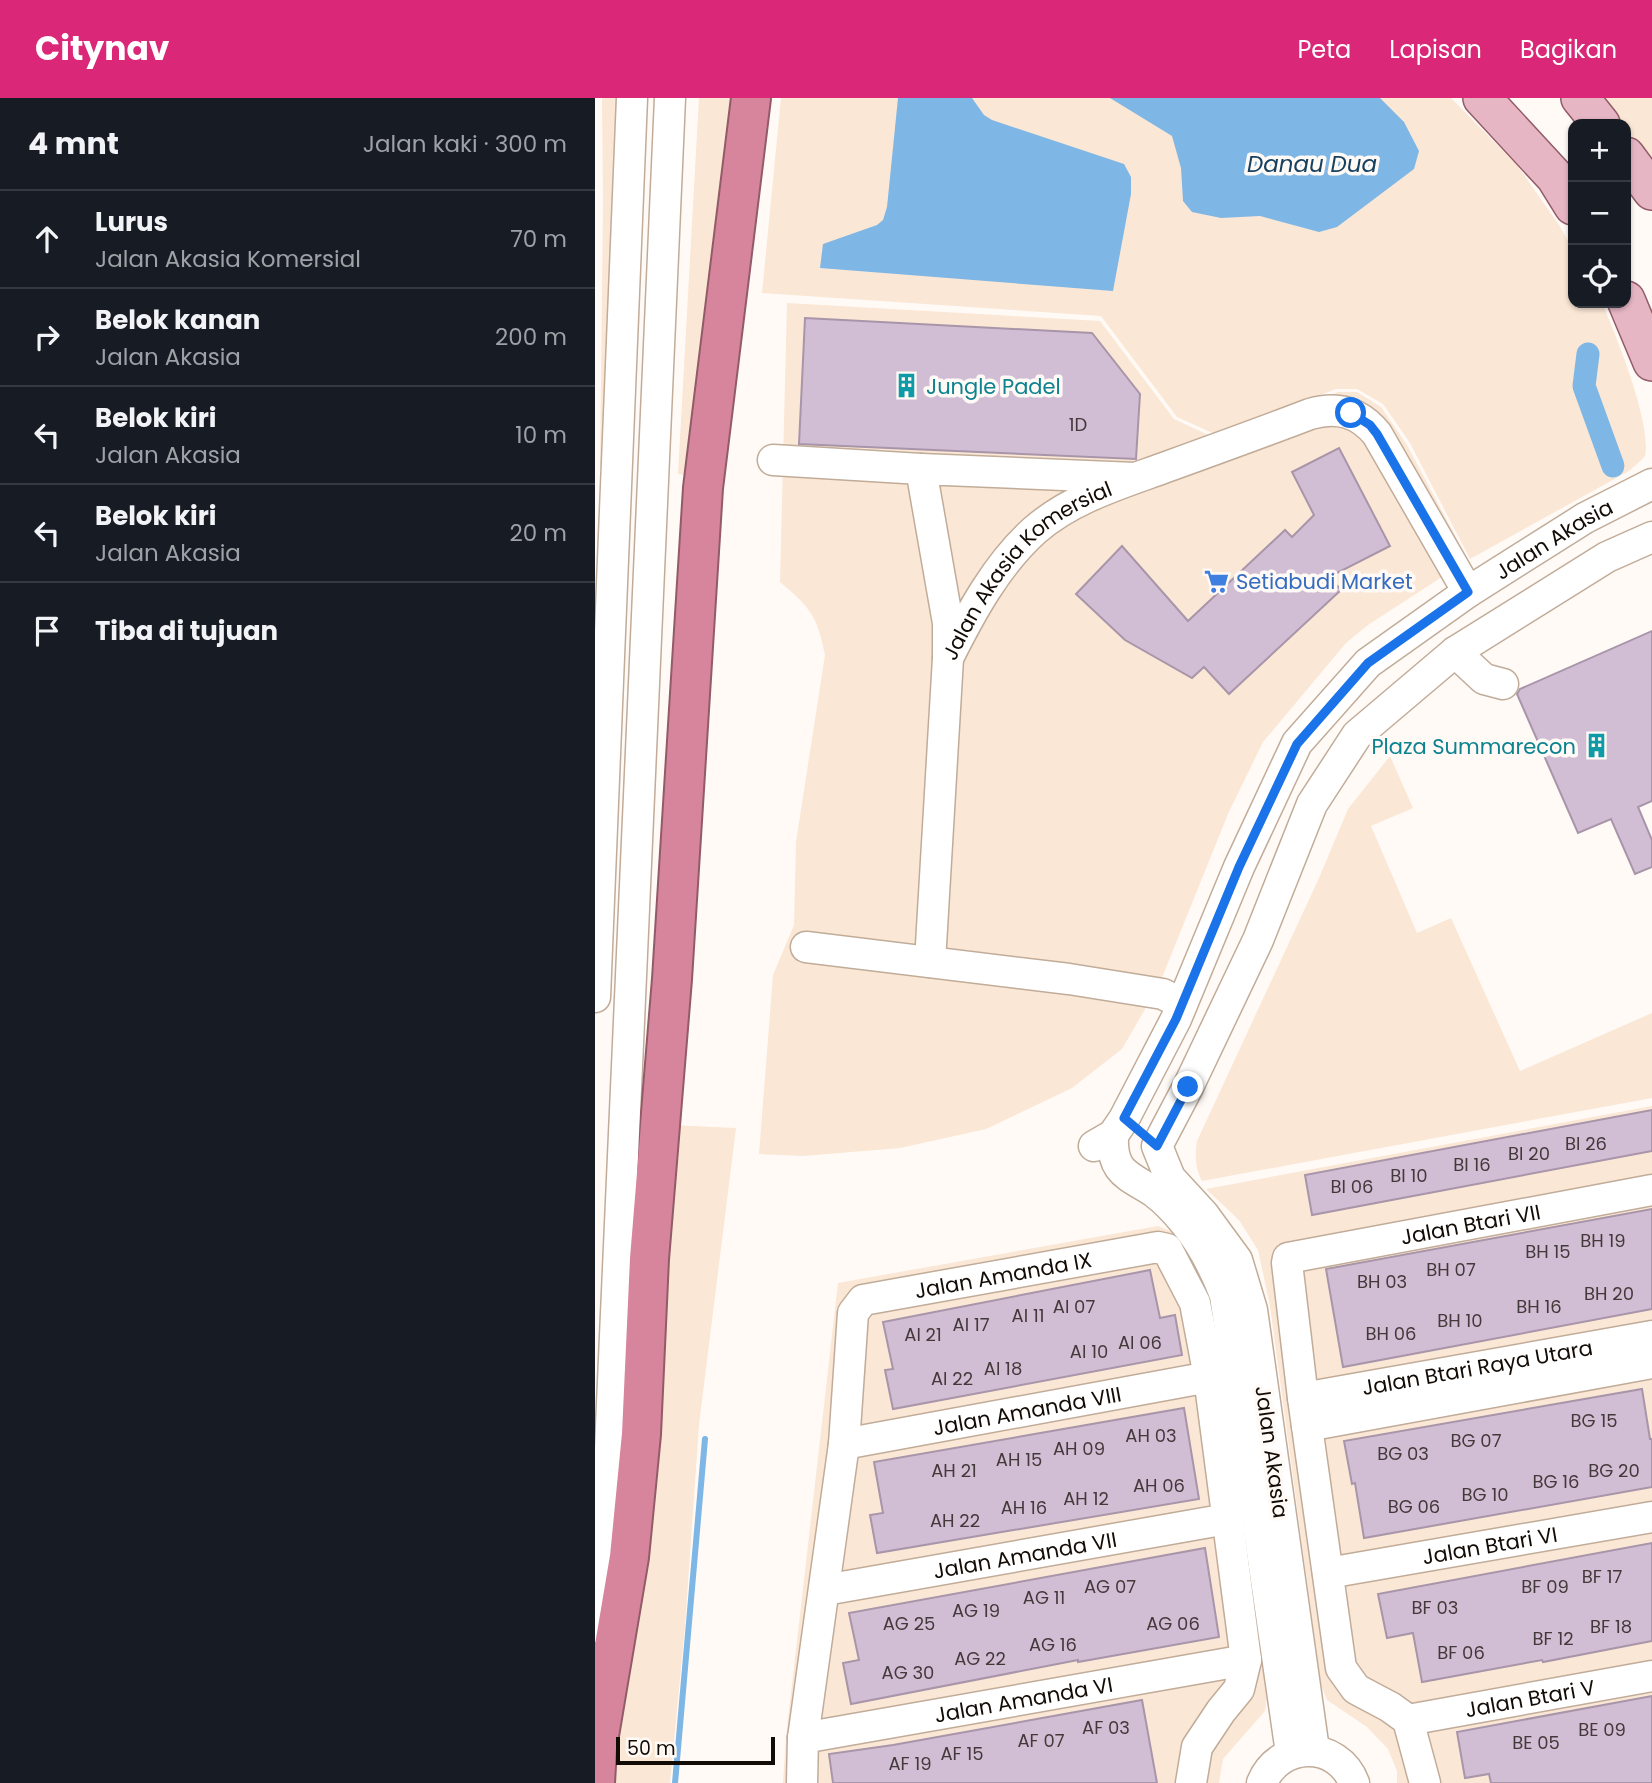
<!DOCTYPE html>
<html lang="id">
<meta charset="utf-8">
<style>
body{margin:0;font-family:Poppins,sans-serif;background:#242831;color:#f1f3f6}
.controls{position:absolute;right:21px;top:21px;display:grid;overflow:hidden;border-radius:14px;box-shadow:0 2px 5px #0004}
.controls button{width:63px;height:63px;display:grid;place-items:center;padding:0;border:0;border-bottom:2px solid #363941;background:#171b24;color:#f1f3f6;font:35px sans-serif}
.scale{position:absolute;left:21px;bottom:18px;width:159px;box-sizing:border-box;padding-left:7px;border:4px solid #130c06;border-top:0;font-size:19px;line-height:24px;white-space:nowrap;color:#130c06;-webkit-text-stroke:5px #fffaf6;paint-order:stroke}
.stop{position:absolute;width:21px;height:21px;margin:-16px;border:5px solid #1a73e8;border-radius:50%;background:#fff}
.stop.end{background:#1a73e8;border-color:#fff;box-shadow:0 2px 7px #0008}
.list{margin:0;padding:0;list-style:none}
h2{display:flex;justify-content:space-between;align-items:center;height:91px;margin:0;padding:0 28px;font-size:30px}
h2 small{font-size:23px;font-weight:400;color:#9ea1a6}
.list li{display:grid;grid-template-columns:46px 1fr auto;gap:21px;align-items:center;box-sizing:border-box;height:98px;padding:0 28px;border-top:2px solid #363941}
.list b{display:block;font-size:26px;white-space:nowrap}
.list p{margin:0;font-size:23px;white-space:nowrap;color:#9ea1a6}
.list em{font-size:23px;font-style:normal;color:#9ea1a6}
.icon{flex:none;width:38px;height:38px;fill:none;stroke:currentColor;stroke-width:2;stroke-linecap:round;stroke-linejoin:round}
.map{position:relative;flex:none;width:1057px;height:1685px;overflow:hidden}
header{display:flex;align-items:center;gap:42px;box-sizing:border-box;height:98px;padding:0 35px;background:#db2777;color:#fff}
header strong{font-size:33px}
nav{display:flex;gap:38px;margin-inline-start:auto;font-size:24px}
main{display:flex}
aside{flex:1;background:#171b24}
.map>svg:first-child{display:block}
.green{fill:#fbe7d5}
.water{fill:#7eb6e5}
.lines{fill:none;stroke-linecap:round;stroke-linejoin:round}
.stream{stroke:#7eb6e5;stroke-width:6}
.canal{stroke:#7eb6e5;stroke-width:23}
.building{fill:#d2bed4;stroke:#a895a9;stroke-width:2}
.minor-casing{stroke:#c1ac99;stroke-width:33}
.major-casing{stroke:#925b68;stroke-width:40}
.highway-casing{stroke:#925b68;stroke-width:42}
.minor{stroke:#fff;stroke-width:30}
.major{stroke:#e7b6c4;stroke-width:37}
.highway{stroke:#d7859c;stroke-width:38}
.route{stroke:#1a73e8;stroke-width:9}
.labels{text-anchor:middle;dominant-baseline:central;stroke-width:7;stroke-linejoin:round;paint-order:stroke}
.number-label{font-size:18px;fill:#43383a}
.culture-label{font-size:21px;fill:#0d838f;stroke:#fffaf6;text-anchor:start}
.street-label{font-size:21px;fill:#130c06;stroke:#fffaf6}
.shop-label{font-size:21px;fill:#366cbe;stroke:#fffaf6;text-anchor:start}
.water-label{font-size:23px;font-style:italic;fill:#174161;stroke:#fffaf6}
</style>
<header>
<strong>Citynav</strong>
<nav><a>Peta</a><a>Lapisan</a><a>Bagikan</a></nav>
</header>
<main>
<aside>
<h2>4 mnt<small>Jalan kaki · 300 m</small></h2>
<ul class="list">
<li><svg class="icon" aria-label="ahead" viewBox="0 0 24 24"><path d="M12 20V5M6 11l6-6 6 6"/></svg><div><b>Lurus</b><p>Jalan Akasia Komersial</p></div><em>70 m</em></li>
<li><svg class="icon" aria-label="right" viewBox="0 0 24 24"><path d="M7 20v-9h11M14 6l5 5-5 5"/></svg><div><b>Belok kanan</b><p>Jalan Akasia</p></div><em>200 m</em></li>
<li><svg class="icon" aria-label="left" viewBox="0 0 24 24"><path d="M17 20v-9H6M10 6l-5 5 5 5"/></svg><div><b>Belok kiri</b><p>Jalan Akasia</p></div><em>10 m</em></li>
<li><svg class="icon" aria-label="left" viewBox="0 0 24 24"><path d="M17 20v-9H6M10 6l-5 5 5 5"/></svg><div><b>Belok kiri</b><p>Jalan Akasia</p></div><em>20 m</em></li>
<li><svg class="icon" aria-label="arrive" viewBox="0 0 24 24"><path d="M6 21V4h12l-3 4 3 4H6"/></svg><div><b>Tiba di tujuan</b></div></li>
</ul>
</aside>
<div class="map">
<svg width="1057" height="1685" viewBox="0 0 1057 1685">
<rect width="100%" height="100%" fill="#fffaf6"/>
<path class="green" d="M7,0h21l-15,369h-8l3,-265z
M104,0h34l-47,377 -8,-1z
M186,0h670l66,67 42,60 14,24v54h29c14,32 50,121 43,153 -4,5 -11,10 -16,15l-159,88 -60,-116 -27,-39 -26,-15h-21l-119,46 -40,-18 -76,-101 -339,-23z
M1006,0h51v66l-26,-35v-5h-4z
M192,205l313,18 74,98 43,20 121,-47h19l24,15 26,38 61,115 -100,65 -22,18 -83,99 -35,72 -69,171 -37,64 -50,39 -86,41 -86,19 -97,8 -44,-2 14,-179 21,-50 2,-83 29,-187c-8,-39 -14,-47 -45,-73z
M795,658l23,52 -42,18 46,107 34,-15 69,153 132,-58v85l-450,83c-7,-13 -7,-25 -5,-40l122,-263 29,-69z
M1057,1008v677h-255v-12l-9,-22 -21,-22 -40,-27 -6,-15 -51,-379 -12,-56 -19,-30 -33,-31z
M76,1027l65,3 -37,297 -14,201 -15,157h-55l2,-25 27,-186z
M563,1128l22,9 24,42 12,41 51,379 -2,14 -42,48 -4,24h-436l3,-46 52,-454z"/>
<path class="water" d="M303,0h74l12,17 8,5 132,44 7,13v17l-18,97 -293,-23 3,-24 54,-19 6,-5 4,-13z
M515,0h270l24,24 15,29 -5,18 -77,58 -18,5 -59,-16 -39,2 -29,-6 -9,-11 -2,-33 -9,-32z"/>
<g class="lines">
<path class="stream" d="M80,1685l30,-344"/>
<path class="canal" d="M993,256l-4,32 29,80"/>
</g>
<path class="building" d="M210,220l287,15 48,61 -4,65 -337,-15z
M744,350l51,98 -61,31 12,13 -112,104 -25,-27 -12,11 -67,-38 -49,-46 46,-48 66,75 97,-91 7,7 22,-22 -22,-43z
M1057,533v170l-14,6 14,33v27l-17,7 -24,-55 -33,14 -61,-139 3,-5z
M1057,1012v41l-340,64 -7,-40z
M1057,1111v100l-309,58 -17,-98z
M555,1172l10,48 15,-3 7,40 -289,54 -8,-39 8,-1 -10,-47z
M1047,1291l8,50h2v48l-288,51 -9,-55 -3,1 -8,-43z
M589,1310l15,91 -322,54 -7,-38 13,-2 -9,-51z
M1057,1445v98l-109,21 -1,-2 -120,22 -9,-49 -26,5 -9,-44z
M610,1450l14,89 -141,25v-2l-227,44 -8,-41 16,-3 -10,-47z
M1057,1598v87h-161l-2,-9 -24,4 -8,-46z
M547,1602l15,83h-324l-4,-29 64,-9z"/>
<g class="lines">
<defs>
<g id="minor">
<path d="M178,362l148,9"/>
<path id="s1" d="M540,380l-214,-9 27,154v35c23,-46 49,-94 87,-128 38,-33 88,-47 134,-64 47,-17 94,-34 141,-52 27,-8 49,-2 67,20l91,158"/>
<path d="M860,554l29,27 19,5"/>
<path d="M211,849l263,32 94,15 19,10"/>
<path d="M335,864l18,-304"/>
<path d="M0,899l37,-899"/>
<path d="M518,1037c-2,38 15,40 41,57 11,8 23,21 31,31 18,22 30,46 40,72l66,458"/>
<path id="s2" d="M499,1048l19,-11 11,-16 52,-100 63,-152 58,-124 71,-80 100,-71 117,-74 67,-34"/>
<path id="s3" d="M708,1300l349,-62"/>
<path d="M712,1328l345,-63"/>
<path id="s4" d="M249,1346l365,-67"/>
<path id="s5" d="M733,1475l324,-56"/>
<path id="s6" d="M230,1492l402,-71"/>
<path d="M7,1531l68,-1531"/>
<path id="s7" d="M813,1622l244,-44"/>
<path id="s8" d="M208,1640l443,-78"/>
<path d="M719,1652l-62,-440 -15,-50 -33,-45 -34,-37 -13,-32 31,-59 70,-147 54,-136 45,-69 98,-83 152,-95 45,-20"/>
<path id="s9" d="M207,1685l1,-45 41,-294 9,-131 10,-13 295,-53 9,2 28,54 14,74 37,283 -7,29 -18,22 -24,36 -6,36"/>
<path d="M667,1685c17,-42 76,-43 92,0"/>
<path id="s10" d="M830,1685l-17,-63 -18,-13 -34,-18 -15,-21 -38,-270 -16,-135 1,-5 364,-68"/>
</g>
<path id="major" d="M887,0l73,79 18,29
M985,0l21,26
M1031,58l26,35
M1031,202l26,62"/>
<path id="highway" d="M0,1685l2,-36 32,-190 12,-123 8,-175 23,-280 31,-491 48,-390"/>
</defs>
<use href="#minor" class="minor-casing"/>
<use href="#major" class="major-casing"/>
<use href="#highway" class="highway-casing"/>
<use href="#minor" class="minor"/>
<use href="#major" class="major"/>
<use href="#highway" class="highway"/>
</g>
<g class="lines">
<path class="route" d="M593,989l-31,59 -33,-28 52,-99 63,-152 58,-123 71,-81 100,-71 -91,-158 -7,-9 -19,-12"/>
</g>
<defs>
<symbol id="building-bare" viewBox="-9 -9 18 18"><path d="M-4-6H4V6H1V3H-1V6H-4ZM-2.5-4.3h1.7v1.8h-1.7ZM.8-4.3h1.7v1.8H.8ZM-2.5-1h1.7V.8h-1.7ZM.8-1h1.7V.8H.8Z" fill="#0f9aa8" stroke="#fffaf6" stroke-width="2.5" paint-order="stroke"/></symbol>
<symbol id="supermarket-bare" viewBox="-9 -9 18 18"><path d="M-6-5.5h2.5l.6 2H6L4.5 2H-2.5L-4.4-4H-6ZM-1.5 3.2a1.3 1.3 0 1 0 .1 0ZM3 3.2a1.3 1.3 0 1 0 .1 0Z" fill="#3f7fe0" stroke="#fffaf6" stroke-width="2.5" paint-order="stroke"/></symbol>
</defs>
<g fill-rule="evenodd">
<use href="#building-bare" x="294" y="270" width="35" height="35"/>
<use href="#supermarket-bare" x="604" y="466" width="35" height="35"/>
<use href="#building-bare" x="984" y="630" width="35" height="35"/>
</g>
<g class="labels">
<g class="number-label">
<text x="483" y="326">1D</text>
<text x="991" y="1045">BI 26</text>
<text x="934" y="1055">BI 20</text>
<text x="877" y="1066">BI 16</text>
<text x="814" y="1077">BI 10</text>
<text x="757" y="1088">BI 06</text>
<text x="1008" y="1142">BH 19</text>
<text x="953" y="1153">BH 15</text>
<text x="856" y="1171">BH 07</text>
<text x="787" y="1183">BH 03</text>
<text x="1014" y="1195">BH 20</text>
<text x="479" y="1208">AI 07</text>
<text x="944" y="1208">BH 16</text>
<text x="433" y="1217">AI 11</text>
<text x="865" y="1222">BH 10</text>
<text x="376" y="1226">AI 17</text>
<text x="796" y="1235">BH 06</text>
<text x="328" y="1236">AI 21</text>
<text x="545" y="1244">AI 06</text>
<text x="494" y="1253">AI 10</text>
<text x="408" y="1270">AI 18</text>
<text x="357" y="1280">AI 22</text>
<text x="999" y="1322">BG 15</text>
<text x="556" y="1337">AH 03</text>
<text x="881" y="1342">BG 07</text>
<text x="484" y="1350">AH 09</text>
<text x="808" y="1355">BG 03</text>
<text x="424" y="1361">AH 15</text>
<text x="359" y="1372">AH 21</text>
<text x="1019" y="1372">BG 20</text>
<text x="961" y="1383">BG 16</text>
<text x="564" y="1387">AH 06</text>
<text x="890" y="1396">BG 10</text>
<text x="491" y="1400">AH 12</text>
<text x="819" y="1408">BG 06</text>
<text x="429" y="1409">AH 16</text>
<text x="360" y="1422">AH 22</text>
<text x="1007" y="1478">BF 17</text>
<text x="515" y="1488">AG 07</text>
<text x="950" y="1488">BF 09</text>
<text x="449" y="1499">AG 11</text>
<text x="840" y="1509">BF 03</text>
<text x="381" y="1512">AG 19</text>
<text x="314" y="1525">AG 25</text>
<text x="578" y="1525">AG 06</text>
<text x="1016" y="1528">BF 18</text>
<text x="958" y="1540">BF 12</text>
<text x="458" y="1546">AG 16</text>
<text x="866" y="1554">BF 06</text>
<text x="385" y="1560">AG 22</text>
<text x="313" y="1574">AG 30</text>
<text x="511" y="1629">AF 03</text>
<text x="1007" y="1631">BE 09</text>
<text x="446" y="1642">AF 07</text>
<text x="941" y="1644">BE 05</text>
<text x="367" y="1655">AF 15</text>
<text x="315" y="1665">AF 19</text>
</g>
<g class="culture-label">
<text x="331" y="288">Jungle Padel</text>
<text x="981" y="648" text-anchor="end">Plaza Summarecon</text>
</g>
<g class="street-label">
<text stroke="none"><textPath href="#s2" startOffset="786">Jalan Akasia</textPath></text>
<text stroke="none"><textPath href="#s1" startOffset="527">Jalan Akasia Komersial</textPath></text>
<text stroke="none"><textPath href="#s10" startOffset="751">Jalan Btari VII</textPath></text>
<text stroke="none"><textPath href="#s9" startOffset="632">Jalan Amanda IX</textPath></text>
<text stroke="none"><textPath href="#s3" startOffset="177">Jalan Btari Raya Utara</textPath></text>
<text stroke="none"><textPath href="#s4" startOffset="186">Jalan Amanda VIII</textPath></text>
<text transform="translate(677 1354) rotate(82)">Jalan Akasia</text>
<text stroke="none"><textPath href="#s5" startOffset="164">Jalan Btari VI</textPath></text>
<text stroke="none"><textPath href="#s6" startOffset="203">Jalan Amanda VII</textPath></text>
<text stroke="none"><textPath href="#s7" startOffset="124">Jalan Btari V</textPath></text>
<text stroke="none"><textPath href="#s8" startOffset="224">Jalan Amanda VI</textPath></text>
</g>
<g class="shop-label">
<text x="641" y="483">Setiabudi Market</text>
</g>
<g class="water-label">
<text x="717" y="66">Danau Dua</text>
</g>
</g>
</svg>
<div class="controls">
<button>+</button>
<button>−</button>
<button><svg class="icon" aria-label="locate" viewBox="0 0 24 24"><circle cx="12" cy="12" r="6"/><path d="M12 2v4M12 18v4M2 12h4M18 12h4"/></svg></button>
</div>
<div class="scale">50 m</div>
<div class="stop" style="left:756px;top:315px"></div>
<div class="stop end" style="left:593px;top:989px"></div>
</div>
</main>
